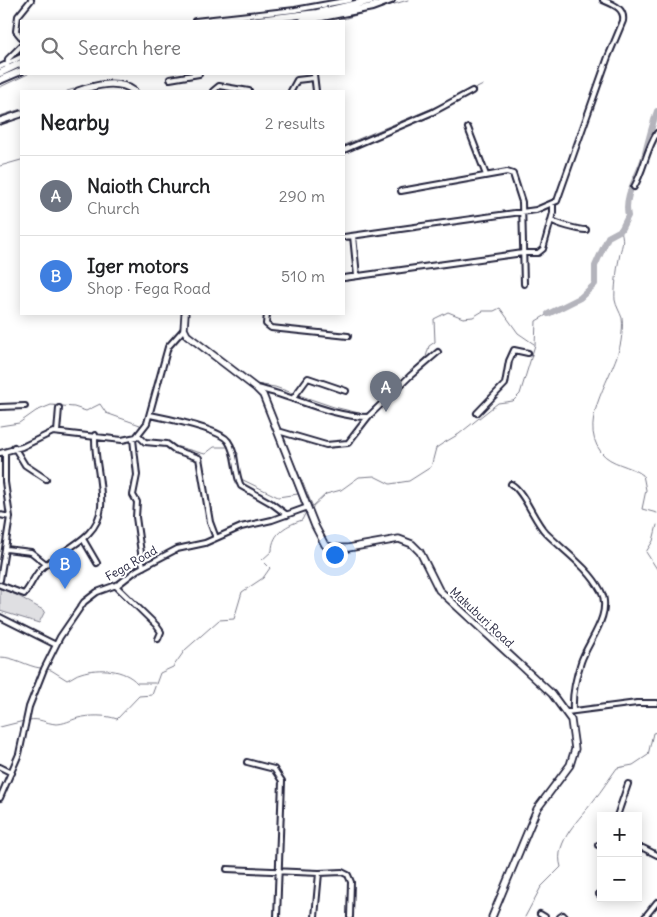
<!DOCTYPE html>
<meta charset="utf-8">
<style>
body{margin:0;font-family:Delius,sans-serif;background:#f6f6f6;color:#202124}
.controls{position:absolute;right:15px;bottom:15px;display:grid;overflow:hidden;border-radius:0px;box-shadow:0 2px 12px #0003}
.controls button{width:45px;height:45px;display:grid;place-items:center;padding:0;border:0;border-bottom:1px solid #e0e0e0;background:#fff;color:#202124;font:25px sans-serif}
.you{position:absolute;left:334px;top:554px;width:18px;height:18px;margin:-12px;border:4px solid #fff;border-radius:50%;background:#1a73e8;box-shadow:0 0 0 8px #1a73e833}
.badge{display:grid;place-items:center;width:32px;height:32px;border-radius:50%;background:#2563eb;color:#fff;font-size:16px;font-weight:700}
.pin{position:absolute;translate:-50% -41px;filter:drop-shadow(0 1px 2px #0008)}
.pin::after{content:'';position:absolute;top:26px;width:18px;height:15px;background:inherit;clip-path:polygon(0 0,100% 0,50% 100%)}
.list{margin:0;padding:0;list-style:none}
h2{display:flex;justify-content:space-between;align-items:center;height:65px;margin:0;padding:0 20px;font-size:21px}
h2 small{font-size:16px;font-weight:400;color:#757577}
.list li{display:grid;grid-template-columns:32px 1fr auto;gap:15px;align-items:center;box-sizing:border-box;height:80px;padding:0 20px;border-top:1px solid #e0e0e0}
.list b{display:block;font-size:19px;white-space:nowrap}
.list p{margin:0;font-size:16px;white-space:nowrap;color:#757577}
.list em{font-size:16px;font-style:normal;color:#757577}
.icon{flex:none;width:28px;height:28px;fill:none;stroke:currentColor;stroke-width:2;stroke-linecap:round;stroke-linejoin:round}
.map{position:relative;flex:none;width:657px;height:917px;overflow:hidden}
.search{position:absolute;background:#fff;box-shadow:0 2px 12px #0003;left:20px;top:20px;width:325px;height:55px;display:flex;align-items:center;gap:12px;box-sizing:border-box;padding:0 18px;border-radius:0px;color:#757577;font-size:19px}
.panel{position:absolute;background:#fff;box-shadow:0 2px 12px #0003;left:20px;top:90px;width:325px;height:225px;border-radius:0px}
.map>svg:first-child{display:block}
.green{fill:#dfdfe2;stroke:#80808e}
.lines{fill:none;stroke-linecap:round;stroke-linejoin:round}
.stream{stroke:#7a7a88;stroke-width:1}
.river{stroke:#b4b4bc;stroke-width:6}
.street-casing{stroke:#22223b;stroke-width:8}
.secondary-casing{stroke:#22223b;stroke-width:9}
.primary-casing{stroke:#22223b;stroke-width:10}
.street{stroke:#fff;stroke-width:4}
.secondary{stroke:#fff;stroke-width:5.5}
.primary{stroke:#fff;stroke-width:6}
.labels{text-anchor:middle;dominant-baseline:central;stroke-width:4;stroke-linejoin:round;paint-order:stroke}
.street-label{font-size:12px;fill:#22223b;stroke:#fff}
</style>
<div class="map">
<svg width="657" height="917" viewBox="0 0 657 917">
<rect width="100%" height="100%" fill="#fff"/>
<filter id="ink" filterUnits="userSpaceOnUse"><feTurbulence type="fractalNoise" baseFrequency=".02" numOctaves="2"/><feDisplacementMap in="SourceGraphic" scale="10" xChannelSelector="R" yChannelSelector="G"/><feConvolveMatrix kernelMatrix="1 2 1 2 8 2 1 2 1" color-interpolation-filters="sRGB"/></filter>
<g filter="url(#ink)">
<path class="green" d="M0,588c17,6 30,15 45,23l-6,12 -39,-12z"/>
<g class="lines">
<path class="stream" d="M234,21l13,-1
M336,21l72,-21
M611,45l6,-15
M316,75l2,13
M600,75l7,-20
M0,87l28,-13
M113,87l15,4
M473,90l10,-5
M67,91l24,-7 21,-2
M90,91l9,-3
M0,116l21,-7
M344,145l103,-43
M0,166l21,-6
M563,179l21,-60
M553,201l5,-9
M621,230c4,15 0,15 -2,29 -2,9 -5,33 -4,41 1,6 5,12 7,18 1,7 0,16 -1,23 -5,33 -45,79 -20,111 10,13 29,13 42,23l3,15 -4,19 15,4
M193,343l22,17
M230,364l26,20 19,3 59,20 29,7 4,-1 59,-56 3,-11 6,-4 -1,-23 14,-7 15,6 10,-1 10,-6h11l6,-3 18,25 16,11
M268,400l13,31
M0,426l19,-3 17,-12 15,-6 23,2 12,4 14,-7 6,9 34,12 1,4
M282,435l31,72
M143,438l10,3
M278,441l25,66
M171,445l34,9 9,-7h15
M234,450l4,3 -1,11
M239,473l2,6 37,18 20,-3
M311,508l15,-14 15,-4 18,-13 15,-1 16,8 19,-3 22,-14 5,-19 6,-4 17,-10 39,-31 15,-2 7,-7 15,-49 1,-24 12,-7
M657,525l-4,16 -7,11 11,17
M0,657c15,0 26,9 40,11
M46,669l5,1 16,10c5,-2 9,-6 14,-7 18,-6 44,-4 56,10h18
M29,720c11,-2 16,3 27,4 8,0 15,-4 22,-6 12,-3 28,-3 39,1l22,-23 13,-1 8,-22 13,-6 12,-17 34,-30 15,-1 8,-27 21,-14 7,-10 -8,-8 10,-9c0,-19 16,-26 30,-31l4,-8
M0,727l24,-6 -2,12
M0,792l9,-20
M525,917l16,-30 20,-20c-8,-25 20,-49 33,-67 8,-10 15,-21 23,-32l16,-3 15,-10 5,-22 4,-1"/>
<path class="river" d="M548,314l32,-16 15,-14v-18l13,-29 13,-7 7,-14c-5,-22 11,-40 16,-59 4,-16 8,-31 13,-46"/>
<defs>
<path id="street" d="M195,21l100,-11 55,-10
M21,37l-5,-6 2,-15 13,-16
M0,67l21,-10
M7,70l1,-11 13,-13
M314,74l2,17
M170,79l29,-5
M213,91l6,-5 30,5
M291,91l6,-11 17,-2
M468,128l18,47
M344,150l89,-38 39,-21
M634,187c10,-17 12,-37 23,-54
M401,191l106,-19 6,2 9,28 2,82
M551,220c6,4 27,10 35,10
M353,236l4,40
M344,237l192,-27 21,-9 51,-144 15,-36c2,-13 -11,-17 -20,-21
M344,278l179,-25h15l5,-4 10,-36v-8
M267,314l-1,10 5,4 77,8
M257,388c36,8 74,29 111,29
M294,397l14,-19 38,13
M0,407l25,-1
M477,413l28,-29 4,-23 5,-11 14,3
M150,415c15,3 70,14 78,26 9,12 6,31 13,45l30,17 16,12
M278,431l48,14 22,-2 20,-26 42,-41 28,-24
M57,432l2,-24
M138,435l7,7 22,2 8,6 24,8 11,64 6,16
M133,439l4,36 -4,20 4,7 -1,15 7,50
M14,447l11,18 21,14
M0,453l22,-6 31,-15 69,8 14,-3 11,-14 21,-76 16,-18
M511,484c13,7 23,37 35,49 18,18 43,35 55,58 12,23 -13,50 -20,71 -5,15 -9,32 -8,48
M0,515l10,2
M83,539l14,24
M6,549l25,3 15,12
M0,580l10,-63 -5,-35v-29
M0,585l24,9c8,-9 10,-20 20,-28 20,-18 54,-27 57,-59 2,-24 -7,-47 -6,-72
M116,586l40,39 5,7 -3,7
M0,617l56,28
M567,712l70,-9h20
M247,762l27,7 8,12 -5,136
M0,767l12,6
M0,798l19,-44 10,-47 15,-38 16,-32 24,-35 13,-10 22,-8 18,-14 40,-21 28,-6 36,-16 31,-7 36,-13
M617,816l11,-32
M598,845l3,1
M638,849l5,-1 14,7
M227,869l92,4 -4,44
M319,873l23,-1 6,3 3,7 -1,35
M599,894h2
M540,914l5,3
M560,917l3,-2 2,2
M645,917l12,-15"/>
<path id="secondary" d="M78,91c18,-6 40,-12 56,0
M0,121l21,-7
M185,314l-1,15 3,6 69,53 7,7 52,131 10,19 9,3h14l51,-9 13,5 8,8 19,38 113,104 19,26 4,29 -5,16 -33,44 -45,108"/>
<path id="primary" d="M249,21l68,-8 56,-13
M302,21l70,-14 19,-7
M0,73l21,-10
M0,80l21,-9"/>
</defs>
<use href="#street" class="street-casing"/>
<use href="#secondary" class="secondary-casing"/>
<use href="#primary" class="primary-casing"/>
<use href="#street" class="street"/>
<use href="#secondary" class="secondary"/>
<use href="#primary" class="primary"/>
</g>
</g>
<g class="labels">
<g class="street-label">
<text transform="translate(131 563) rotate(-30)">Fega Road</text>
<text transform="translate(482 617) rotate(43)">Makuburi Road</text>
</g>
</g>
</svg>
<div class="controls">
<button>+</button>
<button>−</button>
</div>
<div class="you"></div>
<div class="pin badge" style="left:386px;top:412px;background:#6b7280">A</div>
<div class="pin badge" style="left:65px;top:589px;background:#3f7fe0">B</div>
<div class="search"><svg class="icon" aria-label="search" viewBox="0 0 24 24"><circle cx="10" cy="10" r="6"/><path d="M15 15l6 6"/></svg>Search here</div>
<section class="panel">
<h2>Nearby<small>2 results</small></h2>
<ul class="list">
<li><span class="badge" style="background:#6b7280">A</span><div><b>Naioth Church</b><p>Church</p></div><em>290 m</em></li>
<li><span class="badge" style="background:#3f7fe0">B</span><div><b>Iger motors</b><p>Shop · Fega Road</p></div><em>510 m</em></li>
</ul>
</section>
</div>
